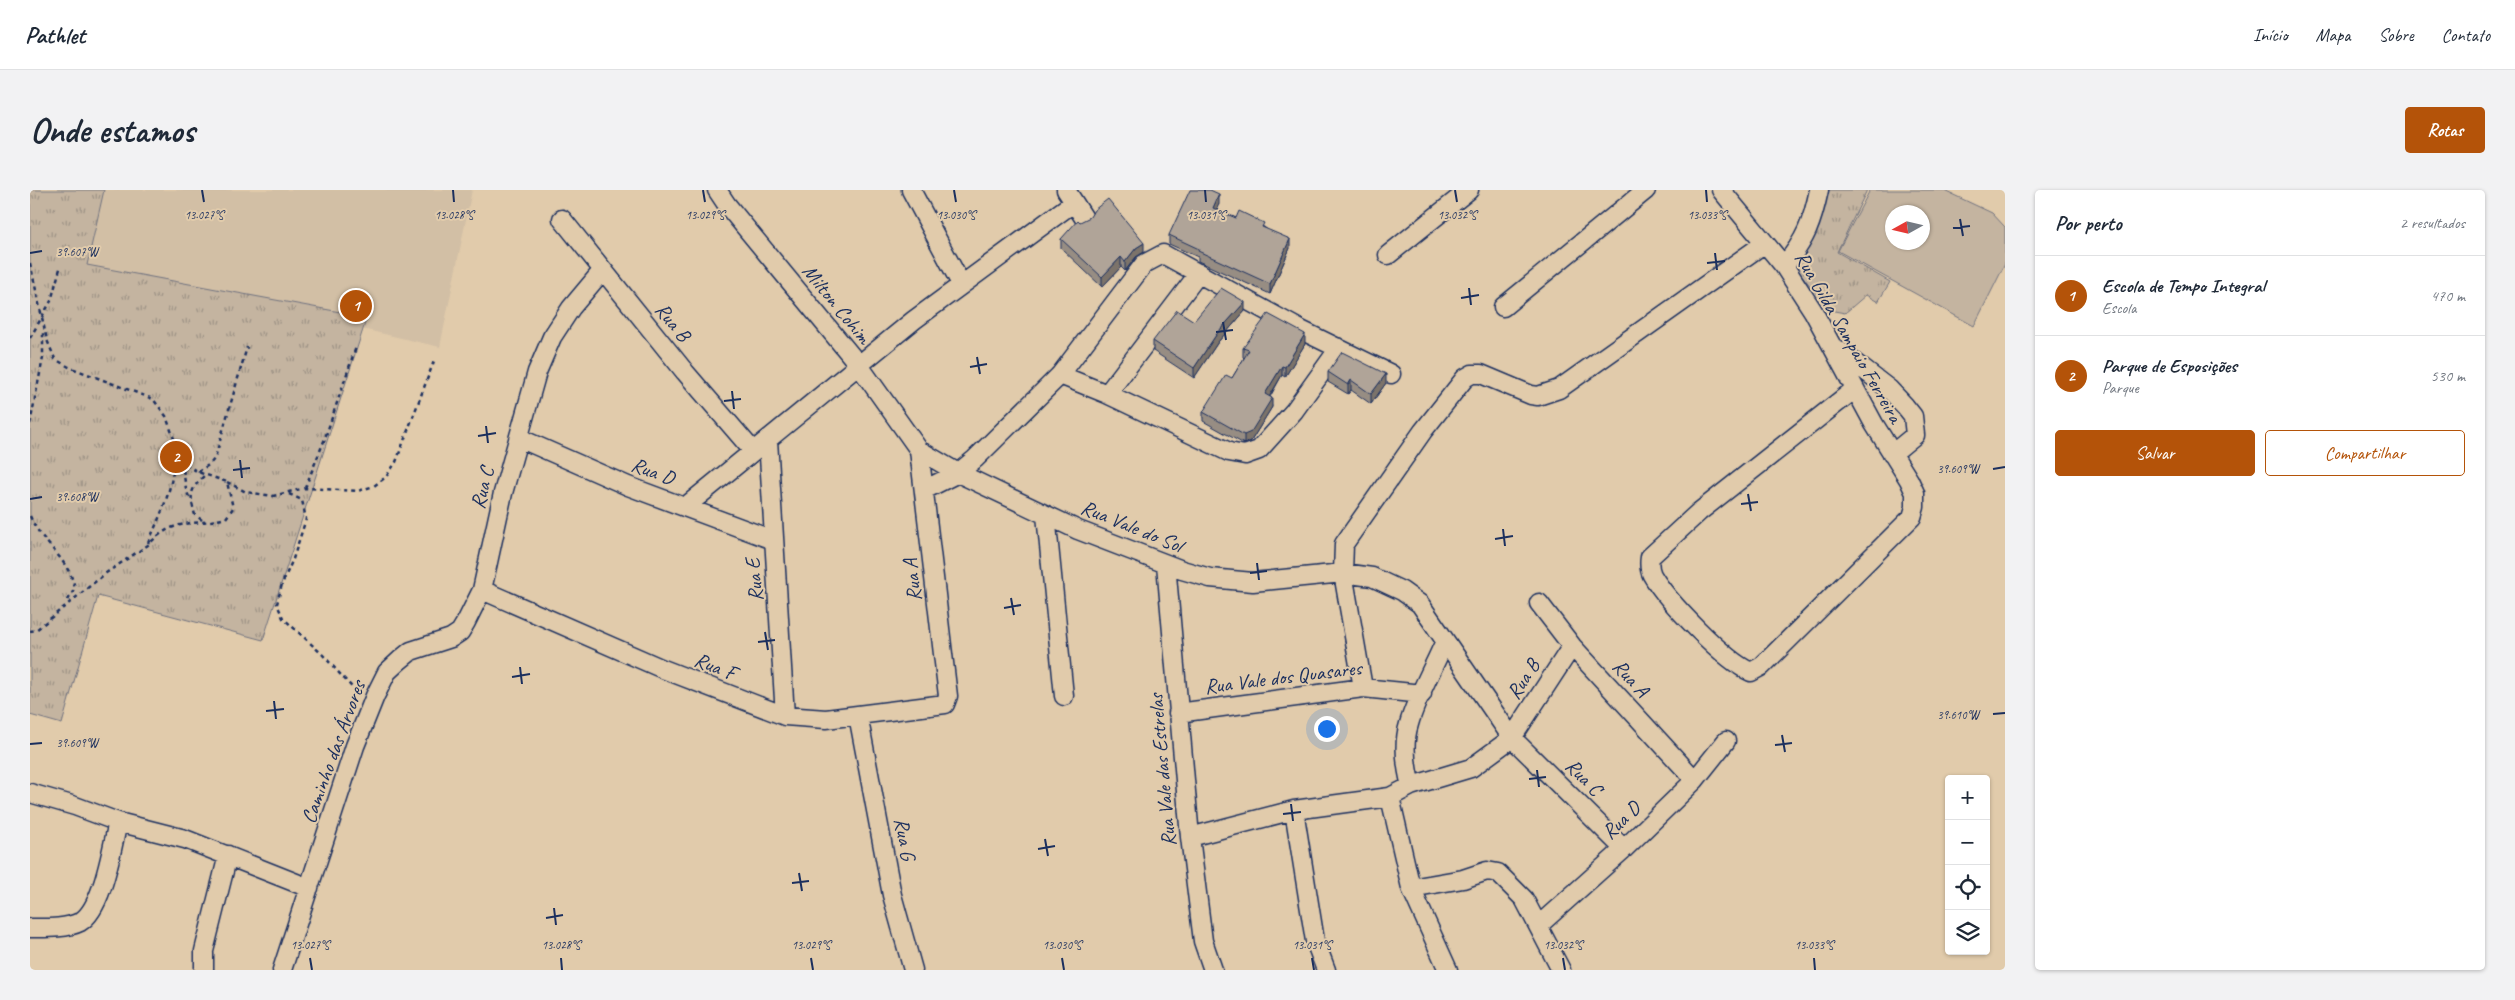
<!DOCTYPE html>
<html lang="pt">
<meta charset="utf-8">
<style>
body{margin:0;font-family:Caveat,sans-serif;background:#f2f2f3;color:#1f2937}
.controls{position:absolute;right:15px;bottom:15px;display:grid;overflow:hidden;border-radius:5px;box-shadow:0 1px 4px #0004}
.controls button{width:45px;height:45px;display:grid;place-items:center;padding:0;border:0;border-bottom:1px solid #e0e1e3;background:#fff;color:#1f2937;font:25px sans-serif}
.compass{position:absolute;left:1855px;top:15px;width:45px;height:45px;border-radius:50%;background:#fff;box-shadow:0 1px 4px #0004;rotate:262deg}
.you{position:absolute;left:1296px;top:538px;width:18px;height:18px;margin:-12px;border:4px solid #fff;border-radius:50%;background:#1a73e8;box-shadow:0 0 0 8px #1a73e833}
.badge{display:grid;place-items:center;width:32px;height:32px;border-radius:50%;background:#b45309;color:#fff;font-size:16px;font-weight:700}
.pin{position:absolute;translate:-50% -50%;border:2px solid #fff;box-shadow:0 1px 5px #0006}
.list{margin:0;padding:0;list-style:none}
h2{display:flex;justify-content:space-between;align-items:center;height:65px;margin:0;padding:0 20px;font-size:21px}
h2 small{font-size:16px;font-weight:400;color:#747a83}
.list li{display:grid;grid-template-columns:32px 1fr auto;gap:15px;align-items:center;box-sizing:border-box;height:80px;padding:0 20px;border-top:1px solid #e0e1e3}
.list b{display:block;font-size:19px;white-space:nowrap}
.list p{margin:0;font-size:16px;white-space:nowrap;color:#747a83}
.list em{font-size:16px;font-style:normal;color:#747a83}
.actions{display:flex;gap:10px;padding:15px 20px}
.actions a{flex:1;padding:11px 0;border:1px solid #b45309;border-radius:5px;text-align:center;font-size:18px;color:#b45309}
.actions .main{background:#b45309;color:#fff}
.icon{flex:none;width:28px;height:28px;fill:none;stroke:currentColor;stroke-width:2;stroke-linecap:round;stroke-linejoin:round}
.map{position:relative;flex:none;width:1975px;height:780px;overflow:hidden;border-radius:5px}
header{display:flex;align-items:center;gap:30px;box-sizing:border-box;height:70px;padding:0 25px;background:#fff;border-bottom:1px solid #e0e1e3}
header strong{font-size:24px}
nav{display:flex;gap:28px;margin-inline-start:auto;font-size:18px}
.intro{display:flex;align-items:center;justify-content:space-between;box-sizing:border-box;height:120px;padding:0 30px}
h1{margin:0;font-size:35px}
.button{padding:12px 22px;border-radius:5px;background:#b45309;color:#fff;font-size:18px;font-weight:700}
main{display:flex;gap:30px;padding:0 30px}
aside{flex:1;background:#fff;border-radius:5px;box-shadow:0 1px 4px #0004}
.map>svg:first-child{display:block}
.built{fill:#d2bfa5}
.park{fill:url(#park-tufts);stroke:#70727f}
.garden{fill:#c4b4a0;stroke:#70727f;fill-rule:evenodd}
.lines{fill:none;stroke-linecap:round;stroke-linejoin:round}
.minor-casing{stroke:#1b2f5e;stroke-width:21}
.path{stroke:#1b2f5e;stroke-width:2.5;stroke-dasharray:4 4;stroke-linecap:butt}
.minor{stroke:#e1cbab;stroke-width:18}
.wall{fill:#978d83;stroke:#1b2f5e}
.shaded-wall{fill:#7b736a;stroke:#1b2f5e}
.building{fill:#b0a498;stroke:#1b2f5e}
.ticks{fill:none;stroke:#1b2f5e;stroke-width:2}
.labels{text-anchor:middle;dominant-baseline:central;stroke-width:4;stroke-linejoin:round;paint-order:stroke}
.street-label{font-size:21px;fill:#1b2f5e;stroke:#e1cbab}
.ticks-label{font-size:12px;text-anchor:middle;fill:#1b2f5e;stroke:#e1cbab;stroke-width:4;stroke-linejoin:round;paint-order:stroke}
</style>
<header>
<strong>Pathlet</strong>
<nav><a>Início</a><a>Mapa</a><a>Sobre</a><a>Contato</a></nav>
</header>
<div class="intro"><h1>Onde estamos</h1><a class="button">Rotas</a></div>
<main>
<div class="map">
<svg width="1975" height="780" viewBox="0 0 1975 780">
<defs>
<pattern id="park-tufts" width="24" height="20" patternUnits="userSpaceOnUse" patternTransform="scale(1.25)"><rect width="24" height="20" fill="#c4b4a0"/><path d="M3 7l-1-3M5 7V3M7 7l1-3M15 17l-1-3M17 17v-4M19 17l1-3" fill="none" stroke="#9e9386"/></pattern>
</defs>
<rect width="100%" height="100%" fill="#e1cbab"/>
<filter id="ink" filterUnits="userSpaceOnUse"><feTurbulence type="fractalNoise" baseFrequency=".02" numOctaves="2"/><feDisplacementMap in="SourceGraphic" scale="10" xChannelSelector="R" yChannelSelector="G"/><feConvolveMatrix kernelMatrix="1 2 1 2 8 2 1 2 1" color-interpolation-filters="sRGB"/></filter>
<g filter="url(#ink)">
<path class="built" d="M71,0h371l-32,157 -353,-82z"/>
<path class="park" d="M0,0h74l-17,75 280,52 -104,323 -165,-44 -36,128 -32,-9z
M1792,0h45l-30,62 53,30 -12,20 -12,-7 -21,18 -16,-3 -32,-41z"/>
<path class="garden" d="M1840,0h73l49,23 13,14v37l-31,62 -136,-75zM1862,22h30v30h-30z"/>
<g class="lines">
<defs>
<path id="minor" d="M687,0l10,15 131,159 61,86 39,23 120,57 104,40 28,8 43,4 90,-9 29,4 30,14 18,13 92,134 112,111
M881,0l50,94
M1036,0l18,28
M1691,0l63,76 29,45 61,113 35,56 6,13v14l-3,10 -150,149 -11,6c-26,-11 -84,-71 -99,-97 -3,-6 -3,-12 -2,-18l49,-45 156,-123
M532,29l123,153 68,79
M1358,65l81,-65
M1754,76c22,-27 28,-43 35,-76
M1473,117l143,-117
M1807,159l52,40 16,17 8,10 2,19 -23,19
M1030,185l47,19 122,58 16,3 14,-5 35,-39 43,-60v-4
M1077,204l92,-121
M489,248l109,48 145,54
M738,250l17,276
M894,300l34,-17 17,-14 85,-84 84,-111 19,-10 138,76 90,44
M655,317l229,-187 159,-117
M1016,325l18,181
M1136,374l24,273 13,104 10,29
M452,400l181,79 122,47 41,3 119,-15 3,-8 -3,-25 -26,-221
M1509,413l33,43 123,134
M1333,498l-20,-115 1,-29 79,-113 42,-53 7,-4h9l50,21 7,1 21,-7 206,-146
M1148,523l185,-25 59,6
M828,525l34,180 21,75
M1381,596c-5,-19 -8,-43 -2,-62 7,-26 25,-57 36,-83
M0,603l45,13 43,16 67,17 124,49
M1360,607l21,91 37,82
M1264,620l21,131 11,29
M1160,647l104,-27 96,-13 21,-11 60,-18 41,-30 60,-92
M1381,698l52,-9 24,-8 11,2 26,26 37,71
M1509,735l85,-76 71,-69 31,-39
M0,738c15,0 36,1 50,-6 23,-13 32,-76 38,-100
M174,780v-19l24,-96
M252,780l73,-224 20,-50 12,-24 13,-12 11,-9 40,-13 9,-6 6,-10 16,-32 21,-97 34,-121 15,-35 19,-29 31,-37"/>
</defs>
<use href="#minor" class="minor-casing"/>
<path class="path" d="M0,73l17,77 8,19 14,8 84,32 13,17 16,46 16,10 29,10 6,26 -7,10c-34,9 -50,-2 -78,27l-42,28 -70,57 -6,1
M0,148l21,-37 10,-36
M0,234l13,-66v-28
M152,272l4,27 4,11
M168,282l12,-8 5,-6 32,-111
M197,292l19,10 27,4 32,-8 53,3 16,-5 12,-9 10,-15 38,-101
M275,298l19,-47 32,-94
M259,304l13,6 4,19 -13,40 -11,25 -5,20 6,14 39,36 36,40
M0,326c12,29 37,39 45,72l-8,14
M172,330l-7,-5c-6,-21 -5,-26 11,-41
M118,353c15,-33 27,-59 27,-97"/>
<use href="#minor" class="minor"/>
</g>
<path class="wall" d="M1189,14l-3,5 20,9 28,9 26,21 -20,46 -72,-33v-4l-29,-13v-9z
M1050,32l64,30 -8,5 -11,14 -4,-4 -19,20 -41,-39v-9z
M1215,121l-27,31 -24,36 -41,-27v-10l41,-20z
M1275,154l-20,33 -3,-2 -12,22 2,10 -21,34 -7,3 -41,-23v-9l29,-34 12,-20 -1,-1v-9z
M1298,182l58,11 -15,21 -20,-14 -3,4 -20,-12z"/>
<path class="shaded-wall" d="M1189,4v10l-6,13v-9z
M1260,49v9l-20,46v-10z
M1114,53v9l-8,5 -11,14v-9l11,-14z
M1091,67v10l-19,20v-10z
M1215,112v9l-27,31 -24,36v-10l24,-36z
M1275,144v10l-20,33v-10z
M1252,176v9l-17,29v-10z
M1356,184v9l-15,21v-10z
M1321,190v10l-3,4v-9z
M1242,208v9l-21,34 -7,3v-9z"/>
<path class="building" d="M1160,0h20l9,4 -6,14 23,10 3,-7 25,12 -2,4 28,12 -20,45 -72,-33 1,-2 -30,-14z
M1078,9l36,44 -8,5 -11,14 -4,-5 -19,20 -41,-38 17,-19 2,2 10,-5 4,-7z
M1191,98l24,14 -27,30 -24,36 -41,-27 24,-31 17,11z
M1238,124l37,20 -20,33 -3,-1 -17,28 7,4 -21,34 -7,3 -41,-23 23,-37 6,3 17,-28 -6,-2z
M1312,162l44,22 -15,20 -20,-14 -3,5 -20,-13z"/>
</g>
<path class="ticks" d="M172,0l2,12M423,0l1,12M673,0l2,12M924,0l2,12M1175,0l1,12M1425,0l2,12M1676,0l1,12M1930,29l3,17M1923,38l17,-2M0,63l12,-2M1685,63l2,17M1677,73l18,-2M1439,98l2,17M1431,108l18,-3M1193,132l3,18M1186,142l17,-2M947,167l3,17M940,177l17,-3M702,201l2,18M694,211l17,-2M456,236l2,17M448,246l18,-3M210,270l2,18M1963,279l12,-2M203,280l17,-2M1718,304l3,17M0,309l12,-2M1711,314l17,-2M1473,339l2,17M1465,349l18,-3M1227,373l2,17M1220,383l17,-2M981,408l3,17M974,418l17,-3M735,442l3,18M728,452l17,-2M490,477l2,17M482,487l18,-3M244,511l2,18M236,521l18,-2M1963,524l12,-1M1752,545l3,17M0,554l12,-1M1745,555l17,-2M1507,580l2,17M1499,589l17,-2M1261,614l2,17M1253,624l18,-2M1015,649l3,17M1008,659l17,-3M769,683l3,18M762,693l17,-2M524,718l2,17M516,728l17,-3M280,768l2,12M531,768l1,12M781,768l2,12M1032,768l2,12M1282,768l2,12M1533,768l2,12M1784,768l1,12"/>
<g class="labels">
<g class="street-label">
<text transform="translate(807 114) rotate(51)">Milton Cohim</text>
<text transform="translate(643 132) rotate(51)">Rua B</text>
<text transform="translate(1819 147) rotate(60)">Rua Gilda Sampaio Ferreira</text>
<text transform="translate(623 281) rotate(21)">Rua D</text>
<text transform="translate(452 298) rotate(-76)">Rua C</text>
<text transform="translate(1102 336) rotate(22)">Rua Vale do Sol</text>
<text transform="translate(724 390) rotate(-95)">Rua E</text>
<text transform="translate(882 390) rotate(-96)">Rua A</text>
<text transform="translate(685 476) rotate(22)">Rua F</text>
<text transform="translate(1253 487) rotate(-7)">Rua Vale dos Quasares</text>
<text transform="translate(1601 488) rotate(48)">Rua A</text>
<text transform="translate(1493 489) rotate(-57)">Rua B</text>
<text transform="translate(303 562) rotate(-70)">Caminho das Árvores</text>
<text transform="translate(1132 580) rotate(-95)">Rua Vale das Estrelas</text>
<text transform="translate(1554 587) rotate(45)">Rua C</text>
<text transform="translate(1591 630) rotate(-44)">Rua D</text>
<text transform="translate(875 649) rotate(80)">Rua G</text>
</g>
</g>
<g class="ticks-label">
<text x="174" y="29">13.027°S</text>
<text x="424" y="29">13.028°S</text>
<text x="675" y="29">13.029°S</text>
<text x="926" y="29">13.030°S</text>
<text x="1176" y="29">13.031°S</text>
<text x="1427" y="29">13.032°S</text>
<text x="1677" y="29">13.033°S</text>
<text x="47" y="66">39.607°W</text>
<text x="1928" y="283">39.609°W</text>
<text x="47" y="311">39.608°W</text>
<text x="1928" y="529">39.610°W</text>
<text x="47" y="557">39.609°W</text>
<text x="280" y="759">13.027°S</text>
<text x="531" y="759">13.028°S</text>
<text x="781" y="759">13.029°S</text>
<text x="1032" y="759">13.030°S</text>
<text x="1282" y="759">13.031°S</text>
<text x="1533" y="759">13.032°S</text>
<text x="1784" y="759">13.033°S</text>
</g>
</svg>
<div class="controls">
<button>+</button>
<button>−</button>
<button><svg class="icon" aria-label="locate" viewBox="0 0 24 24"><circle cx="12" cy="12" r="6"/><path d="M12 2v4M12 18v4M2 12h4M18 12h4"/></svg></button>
<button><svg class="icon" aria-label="layers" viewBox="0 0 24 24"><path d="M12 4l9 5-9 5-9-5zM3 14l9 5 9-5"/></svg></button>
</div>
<svg class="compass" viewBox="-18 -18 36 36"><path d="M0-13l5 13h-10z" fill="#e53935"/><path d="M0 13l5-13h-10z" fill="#747a83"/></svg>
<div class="you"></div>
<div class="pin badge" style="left:326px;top:116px">1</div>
<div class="pin badge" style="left:146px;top:267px">2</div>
</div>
<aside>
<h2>Por perto<small>2 resultados</small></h2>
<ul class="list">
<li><span class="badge">1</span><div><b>Escola de Tempo Integral</b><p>Escola</p></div><em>470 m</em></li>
<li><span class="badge">2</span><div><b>Parque de Esposições</b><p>Parque</p></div><em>530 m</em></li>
</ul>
<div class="actions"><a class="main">Salvar</a><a>Compartilhar</a></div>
</aside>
</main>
